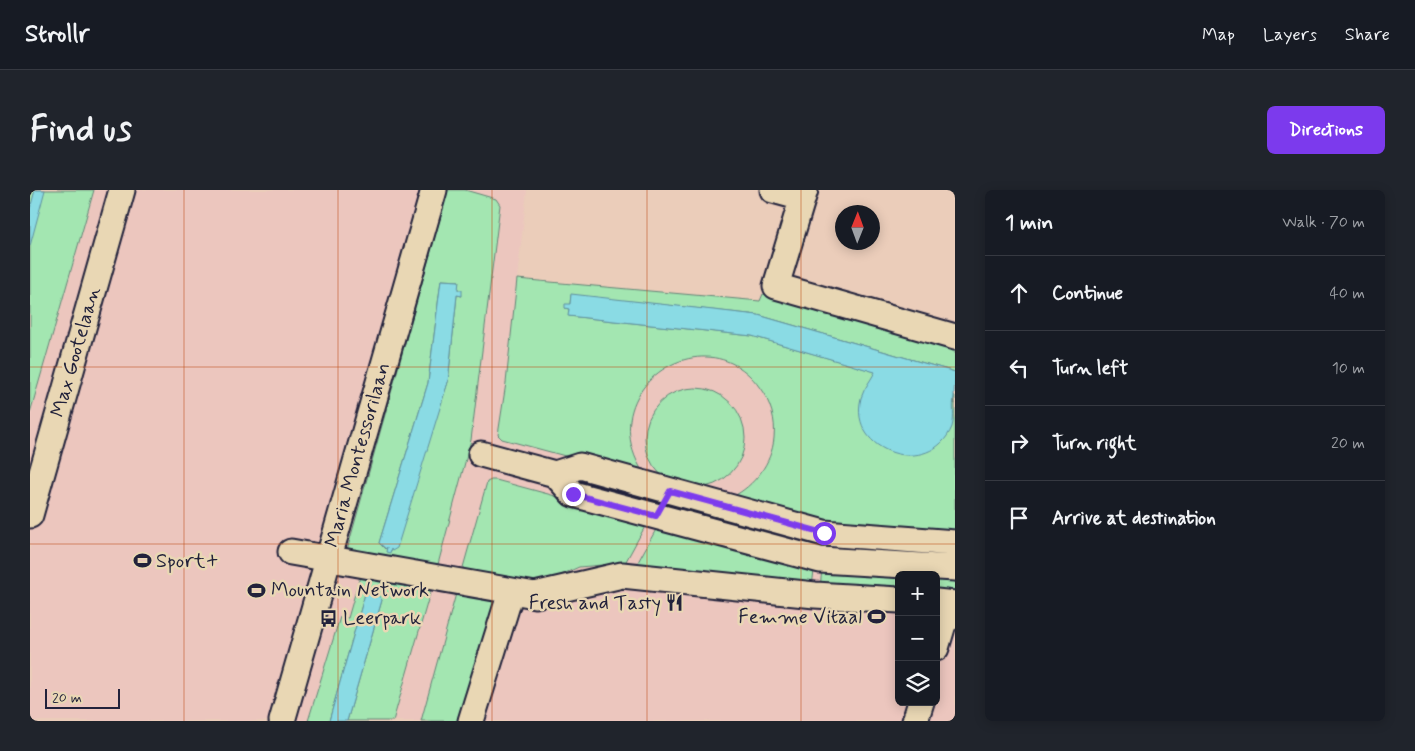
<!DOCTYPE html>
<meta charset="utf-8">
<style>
body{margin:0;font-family:Mynerve,sans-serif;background:#20242c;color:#f1f3f6}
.controls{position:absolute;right:15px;bottom:15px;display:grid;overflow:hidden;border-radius:8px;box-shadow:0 2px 12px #0003}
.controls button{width:45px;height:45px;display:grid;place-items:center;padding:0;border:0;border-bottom:1px solid #363941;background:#171b24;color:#f1f3f6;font:25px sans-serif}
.compass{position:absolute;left:805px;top:15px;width:45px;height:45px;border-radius:50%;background:#171b24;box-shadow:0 2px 12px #0003;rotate:1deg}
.scale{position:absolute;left:15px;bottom:12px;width:75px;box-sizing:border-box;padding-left:5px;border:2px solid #22223b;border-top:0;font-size:14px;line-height:18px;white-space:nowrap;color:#22223b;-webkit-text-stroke:4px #e9d7b4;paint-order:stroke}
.stop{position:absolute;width:15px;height:15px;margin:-11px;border:4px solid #7c3aed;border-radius:50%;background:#fff}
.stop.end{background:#7c3aed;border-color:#fff;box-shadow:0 1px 5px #0008}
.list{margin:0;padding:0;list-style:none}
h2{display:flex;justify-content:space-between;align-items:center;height:65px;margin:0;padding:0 20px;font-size:21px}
h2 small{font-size:16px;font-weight:400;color:#9ea1a6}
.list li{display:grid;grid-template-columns:32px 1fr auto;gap:15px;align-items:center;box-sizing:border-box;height:75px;padding:0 20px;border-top:1px solid #363941}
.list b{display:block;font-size:19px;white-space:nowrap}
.list em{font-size:16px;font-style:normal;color:#9ea1a6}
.icon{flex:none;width:28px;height:28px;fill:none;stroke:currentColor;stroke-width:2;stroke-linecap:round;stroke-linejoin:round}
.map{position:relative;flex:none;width:925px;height:531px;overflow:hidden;border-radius:8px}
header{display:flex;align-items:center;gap:30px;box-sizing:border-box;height:70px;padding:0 25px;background:#171b24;border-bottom:1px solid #363941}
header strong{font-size:24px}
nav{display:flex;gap:28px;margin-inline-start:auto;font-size:18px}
.intro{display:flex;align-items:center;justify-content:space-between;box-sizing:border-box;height:120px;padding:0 30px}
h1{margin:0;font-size:35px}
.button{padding:12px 22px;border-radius:8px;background:#7c3aed;color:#fff;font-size:18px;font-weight:700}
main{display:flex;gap:30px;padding:0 30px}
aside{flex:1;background:#171b24;border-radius:8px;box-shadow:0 2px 12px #0003}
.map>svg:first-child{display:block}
.built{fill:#ecc6be;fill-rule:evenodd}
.green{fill:#a3e6b1;stroke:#628476;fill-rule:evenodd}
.water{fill:#8adbe4;stroke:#6091a0}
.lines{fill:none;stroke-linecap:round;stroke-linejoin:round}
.minor-casing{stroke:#22223b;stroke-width:29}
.minor{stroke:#e9d7b4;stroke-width:25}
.route{stroke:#7c3aed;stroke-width:6}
.grid{fill:none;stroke:#c04e15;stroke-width:1;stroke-opacity:0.55}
.labels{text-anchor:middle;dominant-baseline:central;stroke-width:5;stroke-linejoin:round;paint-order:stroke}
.street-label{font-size:20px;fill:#22223b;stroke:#e9d7b4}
.poi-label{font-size:20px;fill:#22223b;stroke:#e9d7b4;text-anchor:start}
</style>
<header>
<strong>Strollr</strong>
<nav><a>Map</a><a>Layers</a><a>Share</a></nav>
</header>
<div class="intro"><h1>Find us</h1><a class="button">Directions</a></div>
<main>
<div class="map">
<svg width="925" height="531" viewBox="0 0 925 531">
<rect width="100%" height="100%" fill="#ebcdba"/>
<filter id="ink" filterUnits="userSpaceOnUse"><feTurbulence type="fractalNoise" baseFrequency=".02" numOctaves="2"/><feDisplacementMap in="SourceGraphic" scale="10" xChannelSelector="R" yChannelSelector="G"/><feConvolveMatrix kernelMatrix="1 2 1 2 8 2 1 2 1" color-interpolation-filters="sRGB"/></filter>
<g filter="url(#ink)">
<path class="built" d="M64,0h433l-10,89 242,22 4,-11h3l189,55v376h-925v-308zM869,385h37v127h-37z"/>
<path class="green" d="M0,0h64l-64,223z
M418,0h17l31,9 4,6 -29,235 -34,128 -90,-18zM411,90l18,1 -2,9 5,6 -5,-1 -9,87 -55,168 -7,-3 -1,2 -6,-6 49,-160z
M487,89l243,22 3,-7 192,56v22l-197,-57 -187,-20 -1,9 -5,4 4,1v7l183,20 124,36 79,32 -2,-9 2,1v139l-131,-9 -92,-29c22,-11 40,-34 42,-59 2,-18 -3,-35 -14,-50 -53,-77 -176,3 -113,90l-145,-39 -4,-4 8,-52z
M615 248a50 50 0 1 1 100 0a50 50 0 1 1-100 0Z
M547,286l85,20 -7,13 -79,-24z
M461,290h5l152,41 -23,42 -46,4 -43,19 -74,-15 25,-89z
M629,334l155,46 -2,17 -172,-22 -2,-3z
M792,379l77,6v20l-79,-7z
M331,383l71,13 -39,135h-46l35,-121 -17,-6 -36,127h-21l32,-104 8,1z
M906,385l19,1v23l-19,-1z
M427,400l39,9 -38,122h-37z"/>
<path class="water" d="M5,0h10l-15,56v-37z
M411,90l18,1 -1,9h4v6l-5,-1 -9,87 -51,166 -5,3 -1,-2 -1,4 -4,-1 1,-5 -1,2 -7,-6 49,-160z
M541,104l187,21 197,57c0,8 -1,19 -1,25 -2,10 1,19 -2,30 -22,52 -105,26 -91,-29 3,-10 10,-18 14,-26l-123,-36 -184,-20 1,-7 -4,-1v-4h5z
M345,402l7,8 -35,121h-18l36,-127z"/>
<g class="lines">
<defs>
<path id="minor" d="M743,0l29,8
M775,0l-29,96 179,51
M451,264l74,20 18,20 247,66 135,8
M525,284l25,-8 244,67 131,10
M0,325l92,-325
M261,362l244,43 87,-20 193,20 84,5
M906,412l19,2
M906,458l8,-27 11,-6
M252,531l152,-531
M441,531l40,-129
M885,531l6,-19"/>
</defs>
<use href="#minor" class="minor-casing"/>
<use href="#minor" class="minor"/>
</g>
</g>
<g class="lines" filter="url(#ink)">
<path class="route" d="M543,304l83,22 14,-25 154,42"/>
</g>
<path class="grid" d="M154,0v531M308,0v531M462,0v531M617,0v531M771,0v531M0,177h925M0,354h925"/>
<defs>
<symbol id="stadium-bare" viewBox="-9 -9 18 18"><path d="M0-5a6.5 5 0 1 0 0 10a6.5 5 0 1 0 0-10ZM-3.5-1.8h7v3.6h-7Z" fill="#22223b" stroke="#e9d7b4" stroke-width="2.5" paint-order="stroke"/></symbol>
<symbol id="restaurant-bare" viewBox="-9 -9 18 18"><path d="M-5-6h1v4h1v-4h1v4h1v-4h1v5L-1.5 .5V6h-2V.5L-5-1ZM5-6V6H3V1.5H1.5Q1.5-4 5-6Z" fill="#22223b" stroke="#e9d7b4" stroke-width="2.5" paint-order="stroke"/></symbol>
<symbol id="bus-bare" viewBox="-9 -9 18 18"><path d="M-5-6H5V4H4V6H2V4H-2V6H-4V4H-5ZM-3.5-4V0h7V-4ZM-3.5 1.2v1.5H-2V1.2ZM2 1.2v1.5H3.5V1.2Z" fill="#22223b" stroke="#e9d7b4" stroke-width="2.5" paint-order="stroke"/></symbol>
</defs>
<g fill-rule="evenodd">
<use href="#stadium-bare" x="100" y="358" width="25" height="25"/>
<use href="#stadium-bare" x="214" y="388" width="25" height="25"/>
<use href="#restaurant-bare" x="632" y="400" width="25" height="25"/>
<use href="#stadium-bare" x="834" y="414" width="25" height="25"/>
<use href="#bus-bare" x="286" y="416" width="25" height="25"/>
</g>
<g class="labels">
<g class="street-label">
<text transform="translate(46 162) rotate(-74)">Max Gootelaan</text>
<text transform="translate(328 265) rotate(-74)">Maria Montessorilaan</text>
</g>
<g class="poi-label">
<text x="126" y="371">Sport+</text>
<text x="241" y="400">Mountain Network</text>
<text x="631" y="413" text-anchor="end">Fresh and Tasty</text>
<text x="832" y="427" text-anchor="end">Femme Vitaal</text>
<text x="313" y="428">Leerpark</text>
</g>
</g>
</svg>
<div class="controls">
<button>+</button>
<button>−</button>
<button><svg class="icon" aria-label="layers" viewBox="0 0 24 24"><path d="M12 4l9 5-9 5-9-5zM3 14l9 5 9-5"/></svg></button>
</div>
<svg class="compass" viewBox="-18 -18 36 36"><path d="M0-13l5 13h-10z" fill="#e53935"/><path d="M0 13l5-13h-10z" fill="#9ea1a6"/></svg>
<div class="scale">20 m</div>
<div class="stop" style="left:794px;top:343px"></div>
<div class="stop end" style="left:543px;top:304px"></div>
</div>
<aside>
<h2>1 min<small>Walk · 70 m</small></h2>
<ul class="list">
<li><svg class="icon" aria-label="ahead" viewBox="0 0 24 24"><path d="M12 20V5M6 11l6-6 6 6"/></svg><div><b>Continue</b></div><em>40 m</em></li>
<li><svg class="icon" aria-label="left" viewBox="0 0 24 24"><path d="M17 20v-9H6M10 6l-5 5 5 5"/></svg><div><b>Turn left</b></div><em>10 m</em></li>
<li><svg class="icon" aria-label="right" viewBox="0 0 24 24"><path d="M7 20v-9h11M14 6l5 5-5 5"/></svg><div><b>Turn right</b></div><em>20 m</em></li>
<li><svg class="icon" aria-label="arrive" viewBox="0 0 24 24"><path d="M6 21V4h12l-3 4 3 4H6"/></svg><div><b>Arrive at destination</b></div></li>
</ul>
</aside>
</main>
